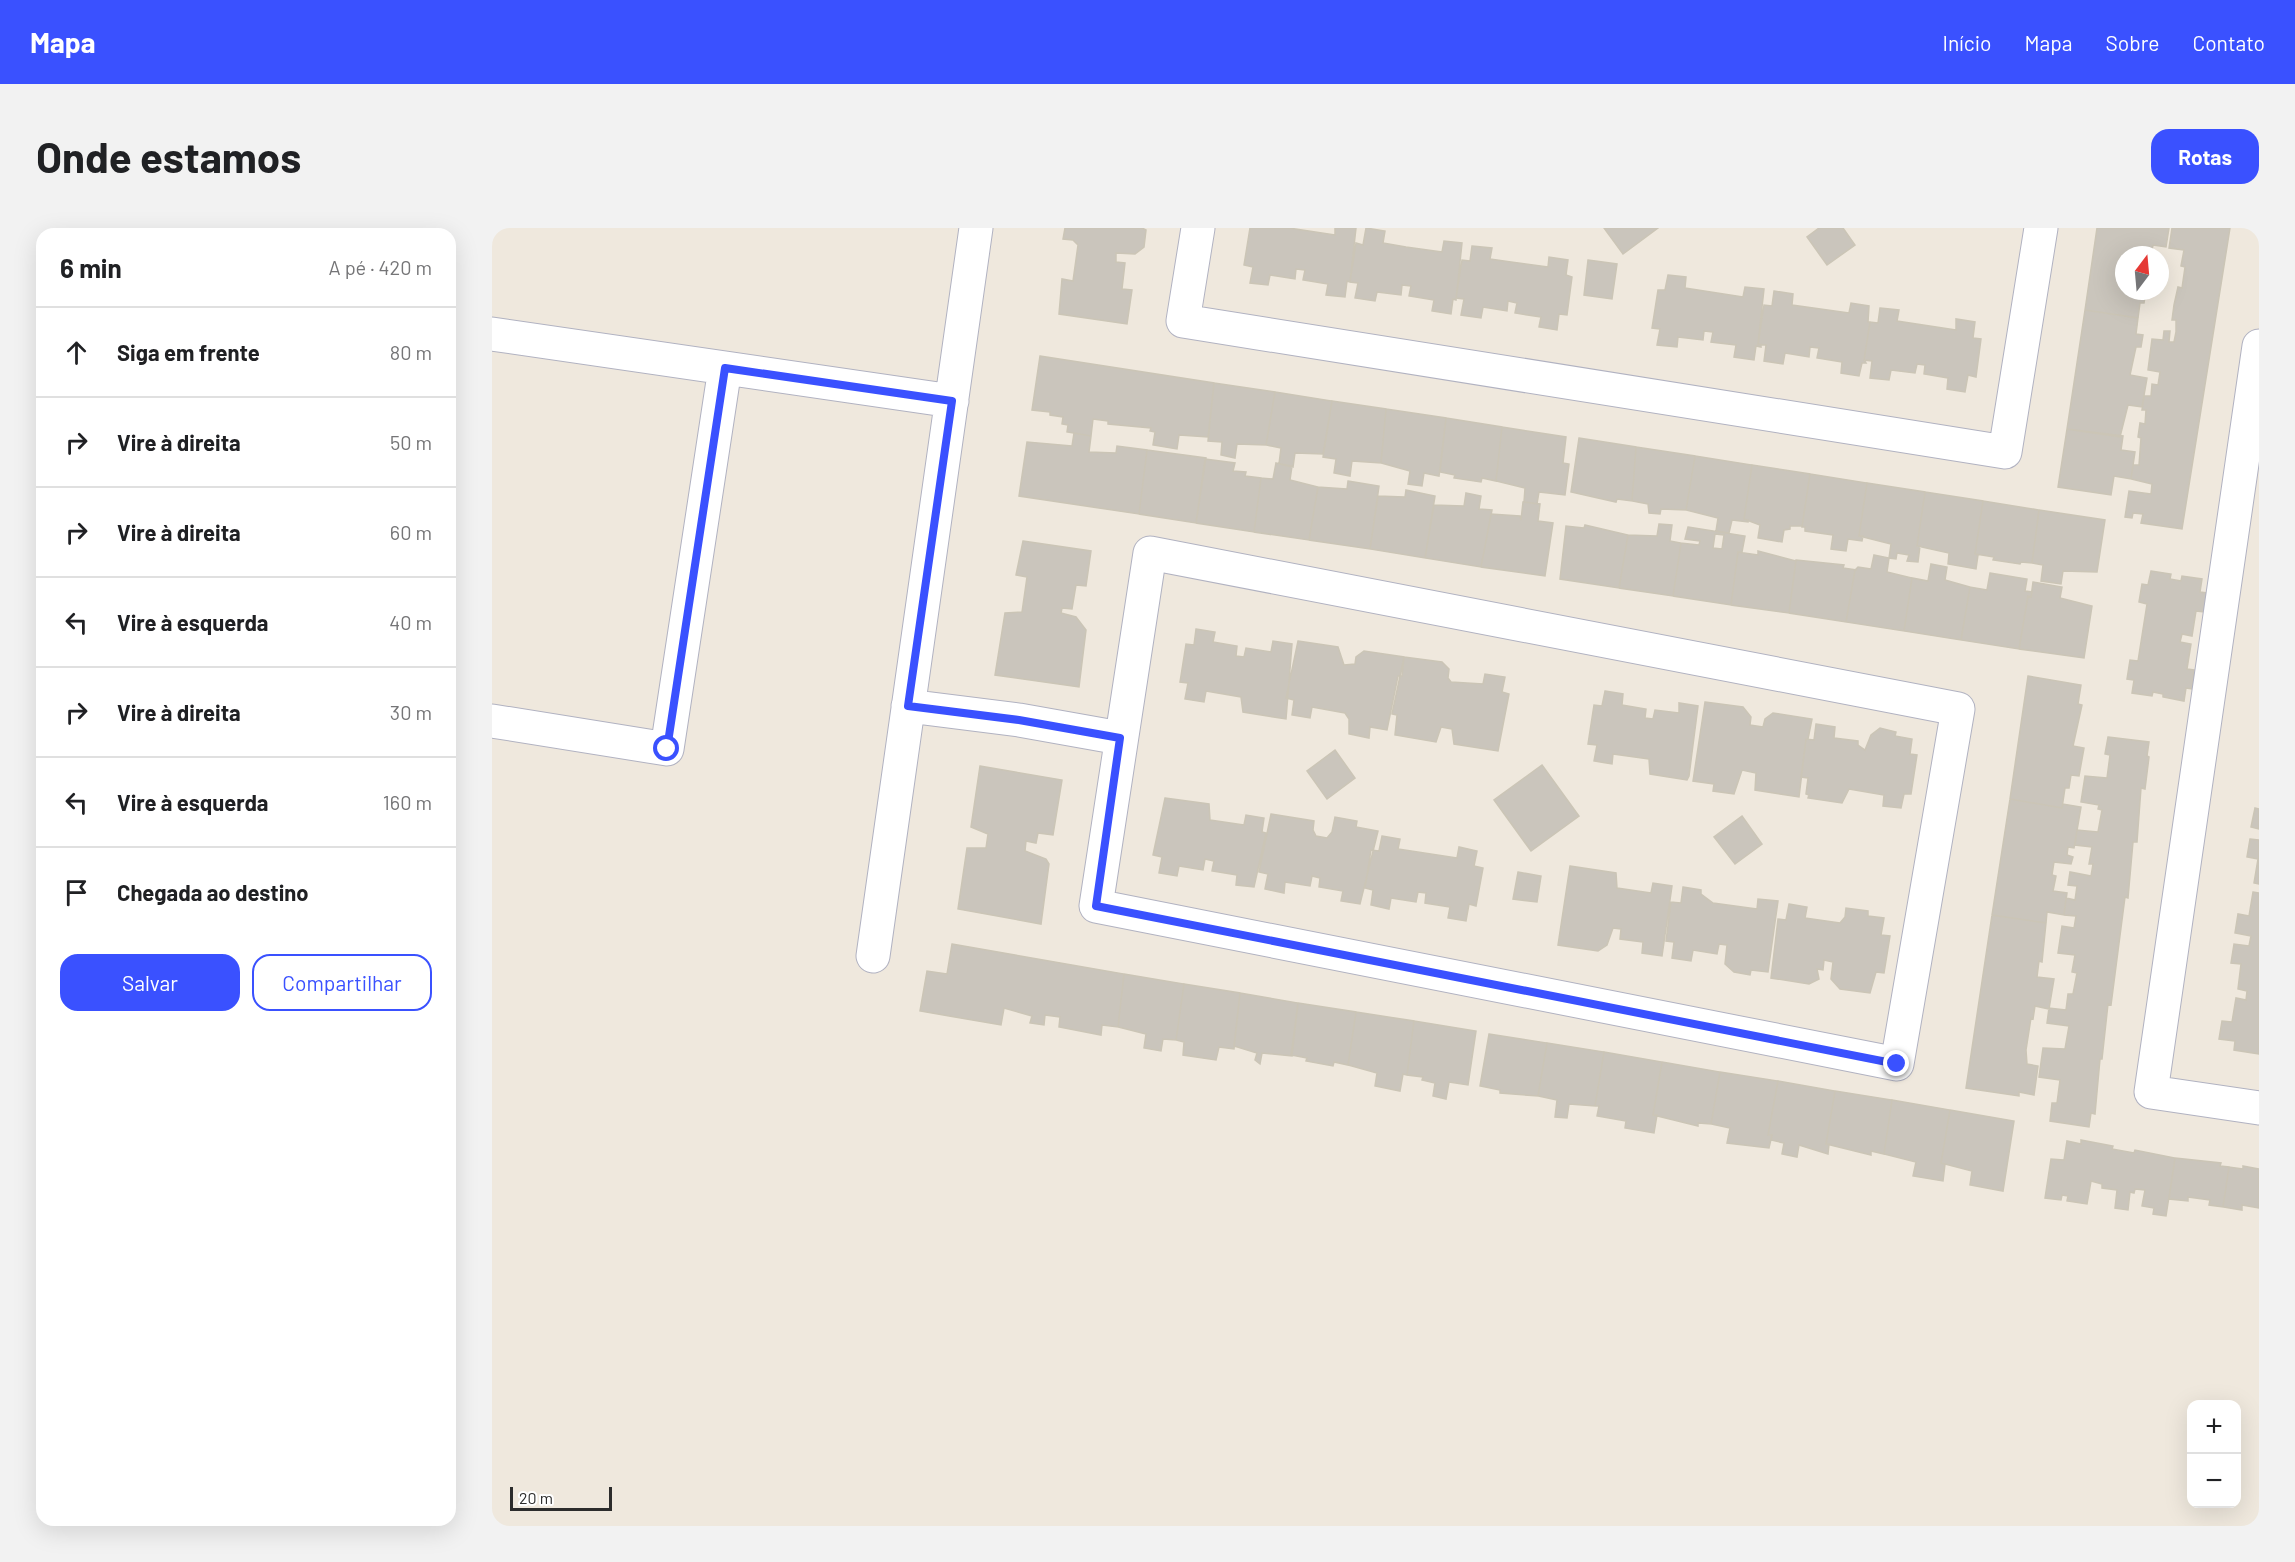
<!DOCTYPE html>
<html lang="pt">
<meta charset="utf-8">
<style>
body{margin:0;font-family:Barlow,sans-serif;background:#f2f2f2;color:#202124}
.controls{position:absolute;right:18px;bottom:18px;display:grid;overflow:hidden;border-radius:12px;box-shadow:0 6px 24px #0002}
.controls button{width:54px;height:54px;display:grid;place-items:center;padding:0;border:0;border-bottom:2px solid #e0e0e0;background:#fff;color:#202124;font:30px sans-serif}
.compass{position:absolute;left:1623px;top:18px;width:54px;height:54px;border-radius:50%;background:#fff;box-shadow:0 6px 24px #0002;rotate:16deg}
.scale{position:absolute;left:18px;bottom:15px;width:102px;box-sizing:border-box;padding-left:6px;border:3px solid #2c2c2c;border-top:0;font-size:16px;line-height:21px;white-space:nowrap;color:#2c2c2c;-webkit-text-stroke:4px #fff;paint-order:stroke}
.stop{position:absolute;width:18px;height:18px;margin:-14px;border:4px solid #3a51ff;border-radius:50%;background:#fff}
.stop.end{background:#3a51ff;border-color:#fff;box-shadow:0 2px 6px #0008}
.list{margin:0;padding:0;list-style:none}
h2{display:flex;justify-content:space-between;align-items:center;height:78px;margin:0;padding:0 24px;font-size:26px}
h2 small{font-size:20px;font-weight:400;color:#757577}
.list li{display:grid;grid-template-columns:39px 1fr auto;gap:18px;align-items:center;box-sizing:border-box;height:90px;padding:0 24px;border-top:2px solid #e0e0e0}
.list b{display:block;font-size:22px;white-space:nowrap}
.list em{font-size:20px;font-style:normal;color:#757577}
.actions{display:flex;gap:12px;padding:18px 24px}
.actions a{flex:1;padding:14px 0;border:2px solid #3a51ff;border-radius:18px;text-align:center;font-size:21px;color:#3a51ff}
.actions .main{background:#3a51ff;color:#fff}
.icon{flex:none;width:33px;height:33px;fill:none;stroke:currentColor;stroke-width:2;stroke-linecap:round;stroke-linejoin:round}
.map{position:relative;flex:none;width:1767px;height:1298px;overflow:hidden;border-radius:18px}
header{display:flex;align-items:center;gap:36px;box-sizing:border-box;height:84px;padding:0 30px;background:#3a51ff;color:#fff}
header strong{font-size:28px}
nav{display:flex;gap:33px;margin-inline-start:auto;font-size:21px}
.intro{display:flex;align-items:center;justify-content:space-between;box-sizing:border-box;height:144px;padding:0 36px}
h1{margin:0;font-size:42px}
.button{padding:15px 27px;border-radius:18px;background:#3a51ff;color:#fff;font-size:21px;font-weight:700}
main{display:flex;gap:36px;padding:0 36px}
aside{flex:1;background:#fff;border-radius:18px;box-shadow:0 6px 24px #0002}
.map>svg:first-child{display:block}
.building{fill:#cac5bc;stroke:#cbc5b6;stroke-width:1.5;fill-rule:evenodd}
.lines{fill:none;stroke-linecap:round;stroke-linejoin:round}
.minor-casing{stroke:#b1b2c1;stroke-width:35}
.minor{stroke:#fff;stroke-width:33}
.route{stroke:#3a51ff;stroke-width:8}
</style>
<header>
<strong>Mapa</strong>
<nav><a>Início</a><a>Mapa</a><a>Sobre</a><a>Contato</a></nav>
</header>
<div class="intro"><h1>Onde estamos</h1><a class="button">Rotas</a></div>
<main>
<aside>
<h2>6 min<small>A pé · 420 m</small></h2>
<ul class="list">
<li><svg class="icon" aria-label="ahead" viewBox="0 0 24 24"><path d="M12 20V5M6 11l6-6 6 6"/></svg><div><b>Siga em frente</b></div><em>80 m</em></li>
<li><svg class="icon" aria-label="right" viewBox="0 0 24 24"><path d="M7 20v-9h11M14 6l5 5-5 5"/></svg><div><b>Vire à direita</b></div><em>50 m</em></li>
<li><svg class="icon" aria-label="right" viewBox="0 0 24 24"><path d="M7 20v-9h11M14 6l5 5-5 5"/></svg><div><b>Vire à direita</b></div><em>60 m</em></li>
<li><svg class="icon" aria-label="left" viewBox="0 0 24 24"><path d="M17 20v-9H6M10 6l-5 5 5 5"/></svg><div><b>Vire à esquerda</b></div><em>40 m</em></li>
<li><svg class="icon" aria-label="right" viewBox="0 0 24 24"><path d="M7 20v-9h11M14 6l5 5-5 5"/></svg><div><b>Vire à direita</b></div><em>30 m</em></li>
<li><svg class="icon" aria-label="left" viewBox="0 0 24 24"><path d="M17 20v-9H6M10 6l-5 5 5 5"/></svg><div><b>Vire à esquerda</b></div><em>160 m</em></li>
<li><svg class="icon" aria-label="arrive" viewBox="0 0 24 24"><path d="M6 21V4h12l-3 4 3 4H6"/></svg><div><b>Chegada ao destino</b></div></li>
</ul>
<div class="actions"><a class="main">Salvar</a><a>Compartilhar</a></div>
</aside>
<div class="map">
<svg width="1767" height="1298" viewBox="0 0 1767 1298">
<rect width="100%" height="100%" fill="#efe8dd"/>
<path class="building" d="M573,0h77l4,2 -2,17 -9,7 -19,-1v9l9,1 -3,26 10,1 -5,34 -68,-10 3,-35 11,2 5,-36 -5,-5 -10,-1z
M758,0h39l46,7v-7h21l-6,54 -3,-1 -2,16 -19,-2 2,-11 -25,-4 2,-10 -9,-1 -1,10 -25,-4 -2,10 -18,-2 3,-16 -9,-2z
M874,0l19,3 -2,12 23,4 36,5 2,-11 18,2 -6,57 -3,-1 -2,15 -19,-3 2,-11 -25,-4 2,-10 -9,-1 -1,10 -24,-3 -2,9 -20,-3 3,-15 -8,-1 6,-39 7,2z
M1112,0h54l-35,26z
M1351,0l12,17 -28,20 -20,-28 12,-9z
M1605,0h72l-3,19 -13,-2 -2,10h-27v36h22l-2,12h-4l-2,15 -53,-8z
M1680,0h58l-48,301 -41,-6 2,-9 -10,-1 -1,5 -7,-1 4,-26 22,3 1,-10 -21,-5 2,-14h6l2,-27 -3,-1 2,-14 5,1 1,-14h-4l2,-14h7l1,-12 6,1 2,-13 -12,-2 4,-31 11,1 1,-9h6l-1,11h5l2,-10v-12h-4l2,-15 4,-18 4,1 3,-21 -4,-1 3,-16 -15,-2z
M980,18l20,2 -2,11 21,3 37,5 1,-10 19,3 -2,15 6,2 -5,38 -8,-1 -2,16 -18,-3 2,-10 -26,-4 2,-10 -9,-2 -1,10 -24,-4 -2,11 -20,-3 3,-16 -8,-1 6,-38 8,1z
M1096,32l29,4 -5,35 -28,-4z
M1176,47l18,2 -1,11 58,9 2,-10 19,2 -6,55h3v3l-5,-1 -2,14 -20,-3 2,-12 -25,-3 2,-10 -9,-1 -1,9 -25,-3 -1,10 -20,-2 3,-16 -8,-1 6,-38h7z
M1282,63l19,3 -1,11 57,8 2,-10 18,3 -1,16h2l-6,38 2,3h-4l-3,13 -18,-3 1,-11 -25,-4 2,-10 -9,-1 -1,10 -24,-4 -2,11 -19,-3 2,-16 -8,-1 6,-39 8,1z
M1388,80l19,2 -2,11 59,9v-11l19,3 -2,16 8,1 -5,38 -8,-2 -3,17 -18,-3 1,-11 -24,-4 1,-9 -8,-1 -2,9 -24,-3 -2,10 -19,-2 2,-17 -8,-1 6,-38 8,1z
M1593,82l53,8 -2,16 7,1 -2,12h-5l-6,28 17,3 -5,29 -14,-2 -8,32 -53,-8z
M548,128l174,27 -6,54 -29,-2 -2,14 -24,-4 2,-13 -5,-1 1,-3 -43,-4v-3l-15,-2 -2,17 -24,-4 1,-7 -6,-1 1,-7 -13,-2v-3l-18,-2z
M722,155l61,9 -9,53 -29,-1 -2,14 -14,-3 1,-13 -14,-1z
M783,164l57,9 -9,53 -28,-1 -2,14 -14,-3 2,-16 -15,-3z
M840,173l54,8 -5,54 -29,-2 -2,15 -16,-3 2,-14 -13,-2z
M894,181l60,9 -7,58 -15,-3 -2,13 -14,-2 2,-13 -29,-8z
M954,190l56,9 -6,54 -14,-3 -1,4 -27,-4 1,-3 -15,-3z
M1010,199l64,10 -3,26 6,1 -4,31 -26,-3 -2,12 -13,-2 1,-14 -29,-7z
M1575,201l56,7 -2,14 14,2 -4,27 -17,-3 -3,19 -53,-8z
M582,205l17,3 -2,16 27,1 1,-7 30,4 -8,64 -120,-18 8,-54 45,4z
M1087,210l57,9 -4,54 -15,-2 -1,3 -45,-10z
M1144,219l59,9 -9,54 -25,-1 -1,5 -11,-1 -1,-9 -16,-3z
M655,222l59,8 -10,65 -57,-9z
M1203,228l57,9 -8,54 4,1v2l-16,-2 -3,13 -13,-2 2,-13 -32,-8z
M713,231l30,4 -2,8 13,1 -1,4 16,2 -7,54 -58,-9z
M784,235l16,3 -2,14 28,7 -9,53 -55,-8 7,-54 12,1z
M1260,237l58,9 -8,52h-12v3l-6,1 -2,12 -24,-4 2,-13 -16,-6z
M1318,246l57,9 -8,53h4l-1,5 -14,-2 -2,12 -15,-2 2,-14 -28,-4v-4h-3z
M856,253l31,5 -9,63 -61,-9 9,-53 29,2z
M1375,255l58,9 -8,54h3l-2,16 -11,-1 2,-6 -12,-2 -1,6 -7,-1 2,-14 -32,-8z
M914,262l29,6 -10,62 -55,-9 8,-53 27,1z
M1433,264l58,9 -8,53 3,1 -2,14 -28,-5 1,-11 -32,-7z
M974,265l15,3 -2,13 13,1 -11,57 -56,-9 9,-53 30,1z
M1491,273l56,9 -7,53 -11,-1 -1,2 -27,-4 1,-3 -19,-3z
M1031,274l17,2 -2,17 15,2 -8,53 -64,-9 10,-53 29,2 1,4z
M1547,282l66,10 -8,52 -34,-1 -2,13 -20,-3 2,-16 -11,-2z
M1167,296l13,1 -2,16 11,2 -8,53 -54,-8 9,-53 29,1z
M1093,297l43,10 -9,53 -59,-9 6,-53 18,2z
M1196,299l57,9 -3,16h-4l-7,53 -58,-9 8,-53 18,2 1,-4 -15,-2zM1223,306l9,1 -2,14 -9,-1z
M531,313l68,10 -5,35 -10,-1 -4,24 -10,-1 -1,5 15,4 10,13 -7,57 -84,-12 10,-62 17,-1 5,-35 -11,-2z
M1266,323l38,10 -7,52 -58,-8 7,-53 20,3z
M1382,327l15,3 -2,14 25,6 -8,53 -58,-9 9,-52 3,-3 13,2z
M1304,332l48,5 -1,3 14,2h-2l-9,52 -57,-9z
M1439,336l16,3 -2,13 25,7 -9,53 -57,-9 8,-53 16,3z
M1659,343l20,3 -1,5 11,2 1,-5 20,3 -2,13 7,1 -3,19 -8,-1 -4,25 -10,-2 -2,8 11,2 -4,25 7,1 -2,19 -6,-1 -2,13 -21,-4v-3l-10,-2 -1,4 -20,-3 2,-13 -7,-1 3,-19 8,1 9,-57 -8,-2 3,-18 6,1z
M1498,345l37,6 -2,12 7,1 -1,5 -3,-1 -9,53 -58,-9 9,-53 17,3z
M1541,354l29,5 -2,11 32,8 -8,52 -65,-9 9,-53 3,1z
M704,401l19,3 -2,10 24,4 -1,10 8,1 2,-9 25,4 2,-11 19,3 -6,75 -43,-7 -2,-15 -35,-6 -2,11 -19,-3 3,-16 -8,-1 6,-38 8,1z
M806,413l40,6 6,18 11,-1 1,-7 8,-6 40,6 -2,19h-4l-11,54 -17,-3 -1,11 -20,-4v-15l-4,-6 -33,-6 -2,11 -18,-3 2,-15 -8,-2z
M912,429l38,5 7,7 -1,9 3,4 32,2 2,-10 20,3 -3,15 7,2 -11,57 -44,-7 -2,-15 -11,-2 -5,15 -41,-7 2,-20 -5,-1z
M1536,448l53,9 -3,19 4,1 -9,41 11,2 -5,28 -8,-1 -2,13h-4l-3,20 -52,-9z
M1113,463l18,3 -1,11 24,4 -1,9 8,1 2,-9 24,3v-10l19,3 -9,70 -2,4 -37,-6 -1,-15 -36,-5 -1,10 -18,-3 3,-16 -9,-1 6,-39 8,1z
M1213,474l38,5 8,10 -1,8 13,2 2,-8 8,-6 39,6 -4,20h-2l-7,58 -44,-7 1,-17 -14,-3 -8,24 -21,-3 1,-7 -21,-3z
M1324,496l19,3 -1,11 24,3v4l7,5 6,-15 9,-7 16,4 -1,4 17,3 -2,15 7,1 -6,39h-7l-3,14 -18,-2 1,-11 -35,-6 -7,14 -34,-5 1,-3 -3,-1 2,-16 -7,-1 5,-38 8,1z
M1616,509l41,5 -2,14 2,1 -4,32 -4,-1 -4,54h-4l-5,56 -3,-1 -14,108 -3,-1 -6,55h-2l-5,55 -4,-1 -2,14 -39,-6 2,-18h5l3,-23 -21,-3 4,-29 22,1 4,-23 -22,-3 2,-15 17,2 2,-16h5l4,-21 -5,-1 3,-17 -17,-2 4,-27 12,2 2,-12 -12,-1 2,-17 9,2 2,-14 -9,-1 2,-13 21,4 2,-12h-4l3,-17 -17,-2 2,-15 21,2 4,-22 -4,-1 1,-4 -18,-3 4,-26 22,2 3,-23 -5,-1z
M843,522l20,28 -28,21 -20,-28z
M1050,537l37,51 -48,35 -37,-51z
M488,538l82,14 -9,55 -15,-2 -2,10 -10,-2 -1,10 21,8 3,5 -8,60 -83,-15 9,-61h19l2,-14 -17,-7z
M673,570l44,6 1,16 34,5 2,-10 18,3 -2,14 4,1 -12,54 -18,-2 1,-10 -25,-4 2,-10 -9,-2 -2,11 -24,-4 -2,10 -18,-3 3,-16 -9,-2z
M1518,571l52,9 1,-4 18,3 -7,41 -6,-1 -1,8 6,2 -2,7 -17,-2 -2,13 4,1 -3,15 14,2 -3,22 -17,-3 -1,11 -54,-8z
M1763,580l4,1v20l-8,-2z
M779,586l43,7 -1,9 3,6 11,2 5,-6 3,-15 22,4 -1,6 22,4 -18,73 -19,-3 2,-10 -24,-4 1,-9 -8,-2 -2,10 -25,-4 -1,11 -19,-4 3,-15 -9,-2z
M1250,588l20,28 -27,20 -21,-27z
M890,608l18,3 -2,10 59,9 2,-11 18,4 -3,15 9,2 -7,38 -7,-2 -3,17 -18,-3 2,-11 -25,-4 1,-10 -8,-1 -2,10 -25,-4 -2,11 -18,-4 2,-15 -8,-2 6,-38 8,1z
M1758,611l9,1v44l-5,-1 4,-24 -11,-2z
M1078,638l46,7 1,15 34,5 2,-10 19,3 -10,70 -20,-3 1,-11 -23,-3 1,-10 -8,-1 -6,17 -9,6 -40,-6z
M1026,644l23,4 -4,26 -24,-3z
M1191,659l18,3v4l12,9 44,6 1,-10 20,2 -10,71 -17,-2 -1,5 -16,-3 -9,-8 2,-19 -8,-1 -2,10 -24,-4 -2,11 -19,-3 2,-16 -8,-1 5,-39 10,1z
M1761,664l6,1v161l-25,-4 1,-9 -16,-2 3,-18 10,1 4,-24 10,2 1,-9 -9,-2 3,-25 -10,-1 3,-19 15,2 2,-10 -16,-3 3,-19 11,2z
M1297,676l18,3 -2,11 35,5 5,-6 1,-9 22,3v5l16,2 -3,17 9,1 -6,37 -8,-1 -6,21 -30,-4 -9,-10 2,-17 -9,-2 -1,10 -6,-1 2,10 -10,5 -38,-6 7,-59 8,1z
M1500,687l54,8 -4,39 -3,-1 -2,16 17,2 -5,30 -14,-3 -2,13 -2,-1 -5,32 1,14 11,2 -4,29 -15,-3v4l-53,-8z
M460,716l172,30 -6,53 -16,-2 -1,10 -42,-8 1,-10 -15,-2 -1,10 -14,-2 2,-7 -28,-8 -3,17 -81,-14 7,-40 20,3z
M632,746l60,10 -8,56 -13,-1 -2,12 -17,-3 2,-14 -28,-7z
M692,756l56,9 -6,56 -15,-2 -3,13 -33,-5 1,-13 -8,-2z
M748,765l58,10 -6,53 -30,-3 -2,11 -5,-4 2,-7 -23,-7z
M806,775l58,9 -8,53 -14,-3 -1,4 -27,-5 1,-3 -16,-3z
M864,784l58,9 -7,54 -4,-1 -3,17 -25,-5 2,-13 -29,-8z
M922,793l62,10 -8,54 -19,-3 -3,17 -13,-3 2,-13 -13,-3 1,-3 -16,-2z
M997,806l58,9 -9,53 -38,-3v-3l-20,-4z
M1055,815l57,9 -9,54 -26,-2 -2,14 -12,-1 2,-17 -19,-4z
M1112,824l58,10 -9,53h4l-3,18 -29,-5 1,-7 -29,-5 2,-10h-4z
M1170,834l58,10 -9,52 -13,-1v3l-45,-11z
M1228,844l58,9 -10,54h4l-3,13 -42,-5 3,-15 -19,-4z
M1286,853l57,10 -9,53h3l-1,10 -29,-9 -2,12 -15,-3 2,-11 -13,-3 1,-5h-4z
M1343,863l57,9 -8,54 -13,-3v4l-45,-11z
M1400,872l58,10 -9,53 4,1 -2,17 -30,-5 3,-14 -32,-8z
M1458,882l64,11 -11,70 -33,-6 2,-14 -31,-8z
M1589,912l32,6 -1,3 22,4 1,-3 40,8 -9,58 -13,-2 1,-6 -12,-2 3,-16 -10,-1 -1,4 -4,-1 -2,18 -13,-2 2,-18 -15,-2v-4l-11,-3 -4,23 -20,-3 1,-5 -6,-1 -1,5 -16,-2 6,-39 13,1 3,-19 14,3z
M1683,930l46,5 -1,3 9,1 -6,40 -14,-2 1,-5 -22,-3v4l-19,-2z
M1751,938l16,3v39l-17,-3v5l-19,-3 6,-40 14,2z"/>
<g class="lines">
<defs>
<path id="minor" d="M706,0l-15,93 822,131 36,-224
M0,106l460,67
M1767,118l-108,746 108,16
M658,325l808,156 -61,355 -801,-158z
M416,478l111,14 101,18
M0,493l175,28 58,-381
M381,728l103,-728"/>
</defs>
<use href="#minor" class="minor-casing"/>
<use href="#minor" class="minor"/>
</g>
<g class="lines">
<path class="route" d="M175,521l58,-381 227,33 -44,305 111,14 101,18 -24,168 801,158"/>
</g>
</svg>
<div class="controls">
<button>+</button>
<button>−</button>
</div>
<svg class="compass" viewBox="-18 -18 36 36"><path d="M0-13l5 13h-10z" fill="#e53935"/><path d="M0 13l5-13h-10z" fill="#757577"/></svg>
<div class="scale">20 m</div>
<div class="stop" style="left:175px;top:521px"></div>
<div class="stop end" style="left:1405px;top:836px"></div>
</div>
</main>
